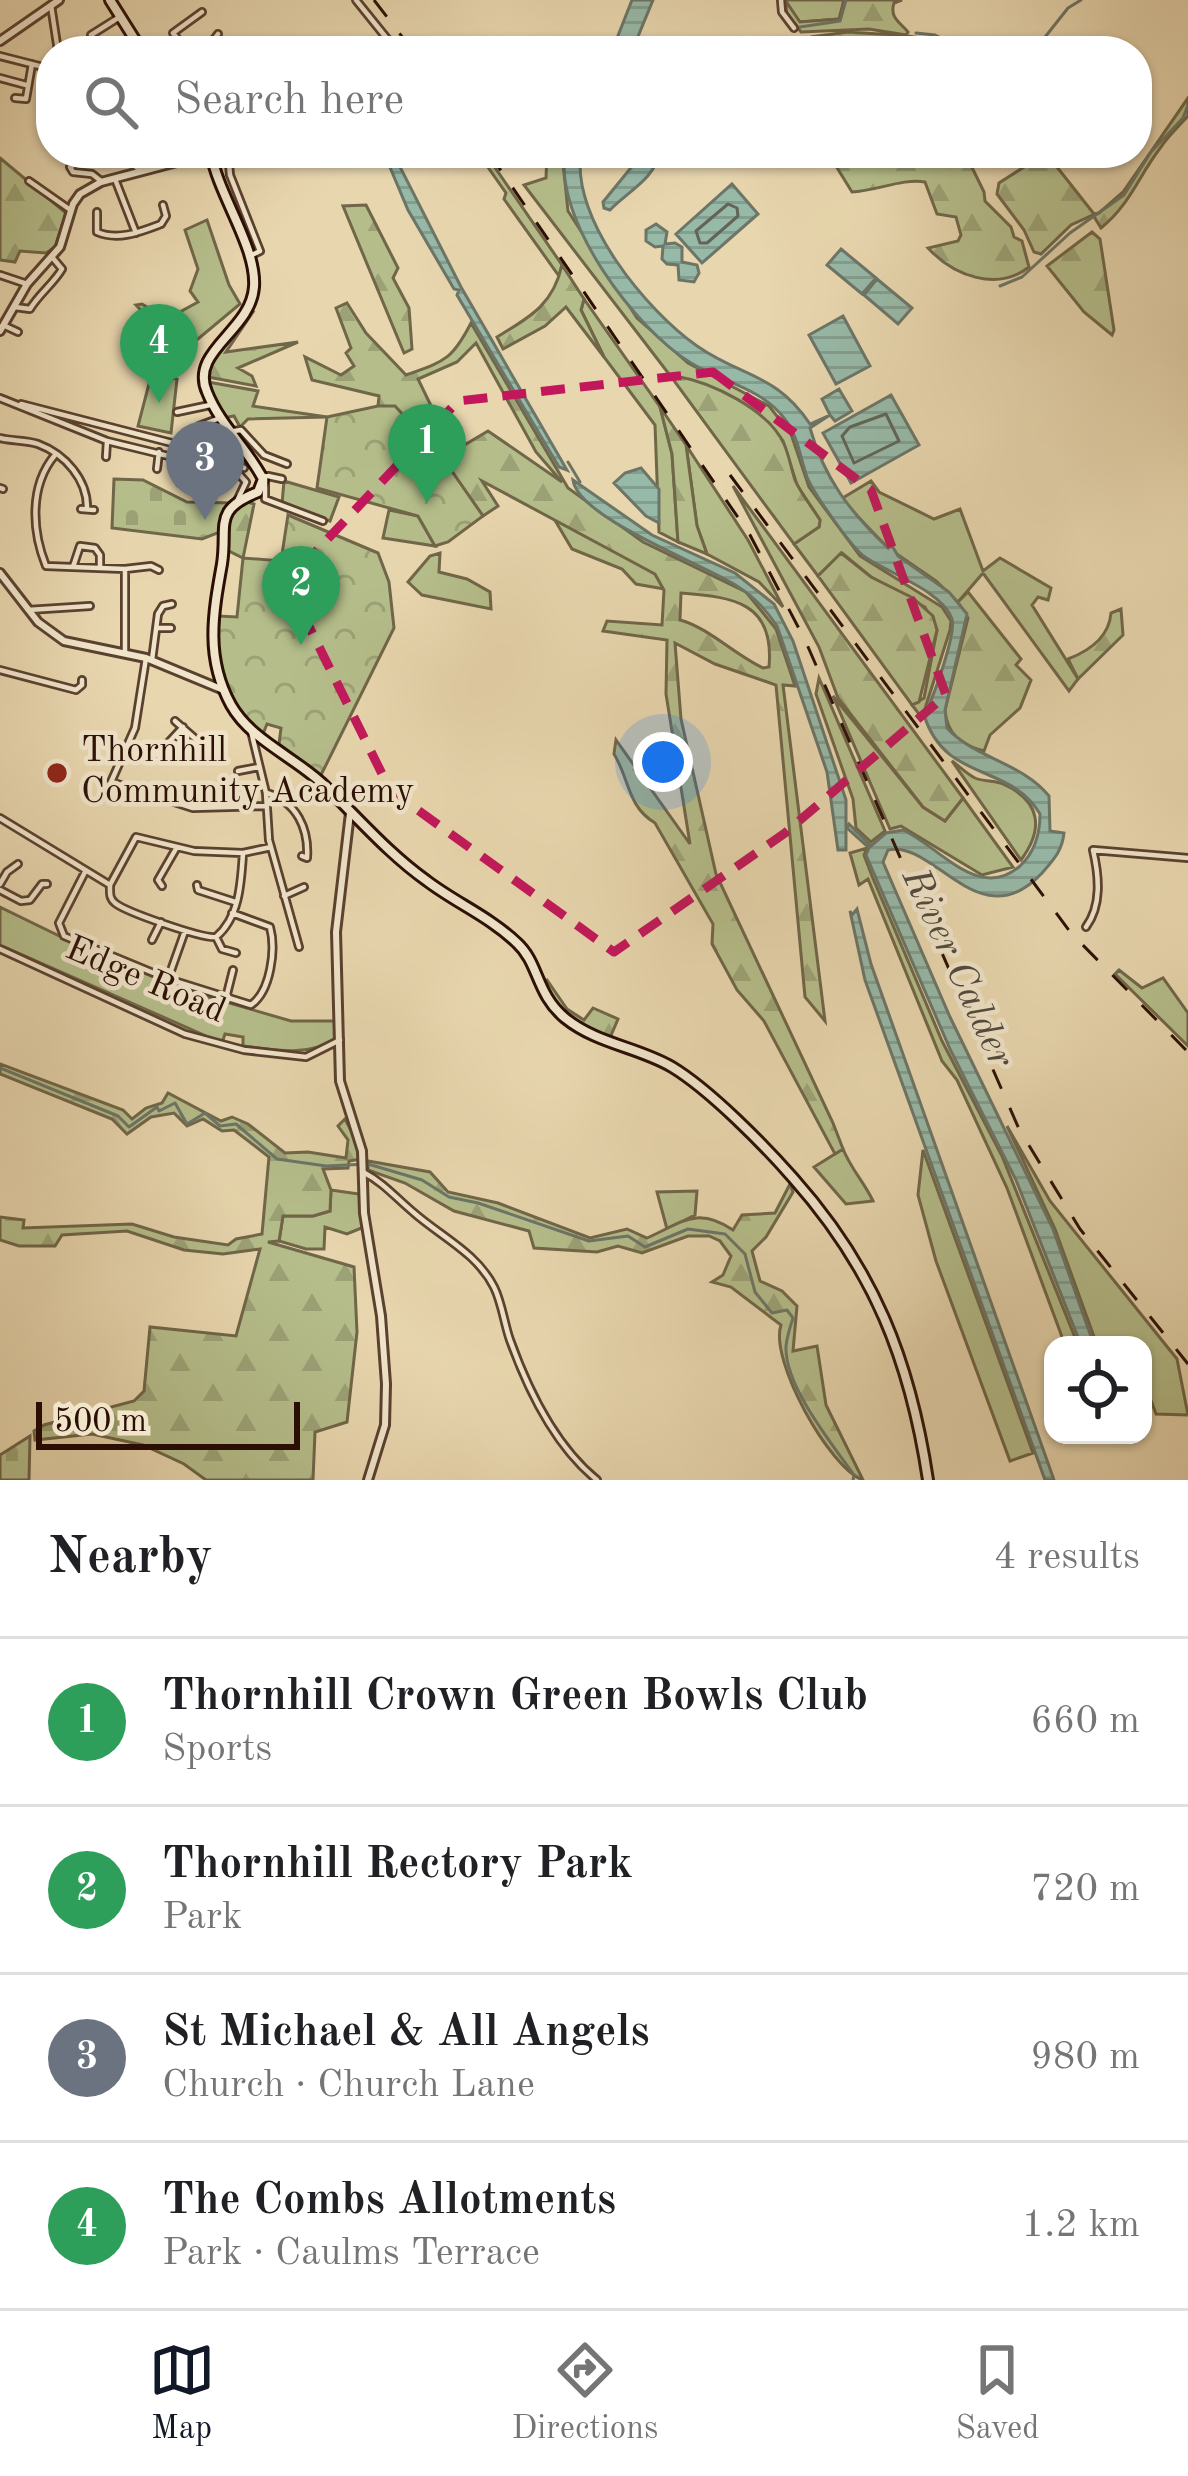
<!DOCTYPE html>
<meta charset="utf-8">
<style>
body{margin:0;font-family:"Old Standard TT",serif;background:#f6f6f6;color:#202124}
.controls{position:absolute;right:36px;bottom:36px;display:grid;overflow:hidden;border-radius:24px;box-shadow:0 3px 9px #0004}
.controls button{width:108px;height:108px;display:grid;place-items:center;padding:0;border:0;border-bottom:3px solid #e0e0e0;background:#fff;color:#202124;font:60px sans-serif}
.scale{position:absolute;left:36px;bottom:30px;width:264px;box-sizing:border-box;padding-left:12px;border:6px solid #2b0f05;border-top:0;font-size:33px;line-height:42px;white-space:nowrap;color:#2b0f05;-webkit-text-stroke:9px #f0e4ca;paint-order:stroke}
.you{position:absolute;left:663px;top:762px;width:42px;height:42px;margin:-30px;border:9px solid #fff;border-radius:50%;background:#1a73e8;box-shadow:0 0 0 18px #1a73e833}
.badge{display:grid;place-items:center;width:78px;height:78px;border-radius:50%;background:#111827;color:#fff;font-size:39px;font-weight:700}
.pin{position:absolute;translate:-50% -99px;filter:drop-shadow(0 3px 6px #0008)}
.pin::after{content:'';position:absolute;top:63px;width:42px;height:36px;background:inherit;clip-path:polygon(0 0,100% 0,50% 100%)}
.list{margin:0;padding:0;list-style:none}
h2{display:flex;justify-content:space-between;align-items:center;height:156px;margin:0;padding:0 48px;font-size:51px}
h2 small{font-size:39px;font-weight:400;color:#757577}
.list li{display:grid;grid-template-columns:78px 1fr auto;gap:36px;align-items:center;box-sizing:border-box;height:168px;padding:0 48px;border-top:3px solid #e0e0e0}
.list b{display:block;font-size:45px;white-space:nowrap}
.list p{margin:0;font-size:39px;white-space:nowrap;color:#757577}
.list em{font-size:39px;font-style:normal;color:#757577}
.icon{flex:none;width:66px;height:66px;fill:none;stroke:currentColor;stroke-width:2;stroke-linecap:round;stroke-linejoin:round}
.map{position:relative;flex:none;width:1188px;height:1480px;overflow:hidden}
.search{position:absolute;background:#fff;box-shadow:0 3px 9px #0004;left:36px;right:36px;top:36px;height:132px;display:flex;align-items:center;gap:30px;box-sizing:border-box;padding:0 42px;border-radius:48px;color:#757577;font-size:45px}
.sheet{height:828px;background:#fff}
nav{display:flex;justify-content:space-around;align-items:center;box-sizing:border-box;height:168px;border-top:3px solid #e0e0e0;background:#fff;font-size:33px;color:#757577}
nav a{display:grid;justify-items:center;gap:6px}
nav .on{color:#111827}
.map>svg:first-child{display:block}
.green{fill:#b5be8b;stroke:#706648;stroke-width:3}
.forest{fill:url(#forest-firs);stroke:#706648;stroke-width:3;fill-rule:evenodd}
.cemetery{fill:url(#cemetery-stones);stroke:#706648;stroke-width:3}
.park{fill:url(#park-crowns);stroke:#706648;stroke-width:3}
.water{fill:url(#water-rules);stroke:#6c7567;stroke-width:3}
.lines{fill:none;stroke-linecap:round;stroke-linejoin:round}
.shore{stroke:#616456;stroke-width:3}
.stream{stroke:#6c7567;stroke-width:3}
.minor-casing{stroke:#5a412f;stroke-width:10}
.tertiary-casing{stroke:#5a412f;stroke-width:12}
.secondary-casing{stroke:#2b0f05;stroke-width:14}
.minor{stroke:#f0e4ca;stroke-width:4.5}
.tertiary{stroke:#f0e4ca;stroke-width:6}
.secondary{stroke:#f0e4ca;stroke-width:8}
.rail{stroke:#2b0f05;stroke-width:3;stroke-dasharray:21 21;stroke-linecap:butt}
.marked{fill:none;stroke:#c2185b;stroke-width:9;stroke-dasharray:24 15;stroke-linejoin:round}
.poi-dot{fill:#8f2418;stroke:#f0e4ca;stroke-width:4.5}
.labels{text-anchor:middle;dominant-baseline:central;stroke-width:9;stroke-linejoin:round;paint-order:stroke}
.poi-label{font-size:36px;fill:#2b0f05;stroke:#f0e4ca;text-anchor:start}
.street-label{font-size:36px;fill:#2b0f05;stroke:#f0e4ca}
.water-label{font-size:39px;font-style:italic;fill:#514a3e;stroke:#f0e4ca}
</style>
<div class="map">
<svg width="1188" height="1480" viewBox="0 0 1188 1480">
<defs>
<pattern id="forest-firs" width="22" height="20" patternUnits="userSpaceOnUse" patternTransform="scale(3)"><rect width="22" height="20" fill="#b5be8b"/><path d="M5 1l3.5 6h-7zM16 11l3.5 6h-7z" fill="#9ca276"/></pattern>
<pattern id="cemetery-stones" width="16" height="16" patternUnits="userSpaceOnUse" patternTransform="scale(3)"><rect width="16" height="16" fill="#b5be8b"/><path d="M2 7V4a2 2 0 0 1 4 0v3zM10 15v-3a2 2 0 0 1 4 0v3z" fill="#9ca276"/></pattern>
<pattern id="park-crowns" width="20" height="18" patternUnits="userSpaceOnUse" patternTransform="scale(3)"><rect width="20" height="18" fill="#b5be8b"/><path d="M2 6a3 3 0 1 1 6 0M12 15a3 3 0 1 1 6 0" fill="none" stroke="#9ca276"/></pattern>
<pattern id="water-rules" width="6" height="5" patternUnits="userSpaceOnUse" patternTransform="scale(3)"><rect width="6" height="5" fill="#97b9a8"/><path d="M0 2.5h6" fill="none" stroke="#829e8f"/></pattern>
</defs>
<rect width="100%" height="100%" fill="#e8d6ae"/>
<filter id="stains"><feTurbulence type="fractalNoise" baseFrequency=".00167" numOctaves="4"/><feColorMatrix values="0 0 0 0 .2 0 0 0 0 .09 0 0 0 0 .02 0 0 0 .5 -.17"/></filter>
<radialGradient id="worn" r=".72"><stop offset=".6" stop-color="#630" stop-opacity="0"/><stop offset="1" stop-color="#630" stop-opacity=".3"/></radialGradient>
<path class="green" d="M785,0h59l-4,19 -41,3z
M478,153h7l77,112 -3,11 -55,-77 2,-6z
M547,153h15l6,58 69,107 51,45 81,43 22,28 18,53 51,69 82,51 9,14 -1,9 -28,88 -10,-13 12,-7 13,-68 -12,-23 -54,-30 -29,-24 -24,23 -24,-32 25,-17 1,-7 -23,-35 -14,-44 -14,-18 -97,-45 -148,-193 22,-7z
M207,220l22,65 11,19 -42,35 -28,16 4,-10 -38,-40 6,-1 25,15 31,-17 -8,-11 8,-22 -13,-39z
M584,299l76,108 12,47 6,88 -19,-10 -4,-107 -51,-68 -23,-47z
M152,372l25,7 -6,54 -33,-7z
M208,382l50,9 -5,15 74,11 -79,2 -8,8 -6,-11 -11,2z
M686,445l62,95 35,67 -24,-25 -52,-28 -10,-28z
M284,481l55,16 -9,24 -48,-17z
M871,481l8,11 55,27 26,-10 23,62 17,-13 51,30 -3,12 -10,-3 -6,8 46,74 -9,12 -86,-118 -25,29 -22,-21 -48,-33 -47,-49z
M389,510l29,6 17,30 -52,-8z
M553,517l102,57 9,15 -28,-5 -14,-15 -50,-20z
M440,553l-1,19 28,7 23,13 1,17 -69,-14 -14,-13 22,-26z
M819,678l66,153 -14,11 -15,-14 -3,-29 -37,-105z
M833,696l90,111 22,14 18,-23 50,69 -31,8 -81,-49 -11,3z
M952,761c7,5 15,13 23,17 9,4 19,2 28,6 38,17 41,45 18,76z
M867,848l-3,7 8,21 70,165 60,115 76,189h-13l-58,-157 -50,-108 -15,-19 -74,-182 -9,6 -9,-32z
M0,907l84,41 104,43 103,30h45v18c-31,18 -59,11 -93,7v-9l-18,-3 -3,9 -222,-98z
M1119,970l23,18 21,-10 25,35v33l-73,-72z
M1007,1126l43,75 127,158 11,56 -32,-1 -13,-35v-34h-46l-42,-116z
M843,1149c8,20 21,33 30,52l-27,3 -32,-37z
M923,1150l110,303 -23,8 -74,-200 -18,-66z
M331,1190l28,4 5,33 -17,7 -22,-7 -1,22h-18l-27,-8 4,-25h30l17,-5z
M697,1191l-2,24 -28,14 -10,-37z"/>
<path class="forest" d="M785,0l15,22 39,-3 5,-19h58l-8,3c-5,15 7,20 14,29l-2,3 -37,-6 -68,3 -14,-18z
M848,32c39,3 79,1 113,19l-159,-3 9,-11z
M1188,98v18c-9,10 -20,20 -27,31 -22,28 -31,58 -60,81l-8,-13 -22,10 -30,29 -7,-2 -10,-22 -27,-36 2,-11 47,-30 48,61 5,-1 24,-21z
M828,153h137l19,39 1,9 26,26 3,10 8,4 7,26c-32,25 -75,9 -101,-19l30,-7 3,-6 -5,-18 -19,-3 -12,-32c-22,-4 -49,9 -73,10z
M0,158l66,55 -11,34 -9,6 -26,-2 -5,11 -15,-2z
M366,205l32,63 -5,10 16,30 3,41 -8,4 -61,-147z
M1092,232l8,7 14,91 -2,5 -28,-23 -37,-46z
M562,265l22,34 -3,11 23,47 -38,-50 -21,19 -42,23 -6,-12c33,-20 56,-32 65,-72z
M347,303l19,30 40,42c39,-14 46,-15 65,-52l97,165 75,54 103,50 30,37 19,57 -12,-1 42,336 -20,-24 -29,-312 -61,-21 -40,-21 6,76 35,155 117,249 10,26 -8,5 -71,-133 -27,-31 -25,-46 1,-20 -58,-101c-28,-17 -25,-43 -41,-69l2,-14 74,104 -24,-150 1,-54 -64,-9 4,-10 55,4 2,-35 -9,-16 -173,-93 16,25 -15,10 -42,-59 -46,-50 -17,-1 1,-10 -67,-16 -7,-23 36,18 13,-9 -8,-13 5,-5 -15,-40zM476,343l60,109 26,30 -74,-51 -22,13 -32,-32 -16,-33 39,-17zM681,593c52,4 94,9 88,74l-6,1c-28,-13 -54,-40 -83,-48z
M249,311l4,1 -27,40 72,-10 -60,26 14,8 4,10 -48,-9 4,-18z
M675,376c36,6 93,33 109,68 5,11 7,24 11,36 6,14 17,27 25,40l-1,7 -25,17 -122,-166z
M660,407l26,38 11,81 10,28 -29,-12 -6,-88z
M733,486l230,312 -18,23 -22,-14 -85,-109 -19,-51z
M245,501l9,3 -11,54 -18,-9 1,-29z
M841,553l30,24 42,21 20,18 4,14 -18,72 -7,3 -94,-129z
M968,592l53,67 -5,6 15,15 -11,28 -30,27 -6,16c-23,-6 -37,-17 -39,-41l23,-92 -10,-16z
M1121,609l2,26 -45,44 -10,-20c21,-8 41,-22 43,-46z
M547,980l20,29 17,11 9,-12 25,11 -9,21 -48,-29 -21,-29z
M0,1064l123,46 9,9 14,-11 16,-5 6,-10 53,28 11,-4 16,7 37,29 23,-1 38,6 2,-18 -10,-14 7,-7 15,29 1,11 -12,2 -1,7 -25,1 8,21 -1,21 -17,5h-30l-4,25 -11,1 86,25 3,65 -10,90 -32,10 -2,48h-107l-22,-16 -41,-19 -51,-11 -57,6 -1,-9 10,-6 90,-24 10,-10 6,-64 86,9 24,-87 -37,5 -39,-4 -57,-19 -65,4 -7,11h-36l-19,-6v-23l24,3 -1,8 109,-4 42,13 54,8 8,-6 26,-5 7,-77 -35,-27 -12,1 -19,-12 -16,7 -13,-13 -23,4 -24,17 -15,-15 -112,-45z
M368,1161l62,11 18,20 50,11 92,35 37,-9 20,9c36,-16 50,-32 86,-8l9,-15 33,-2 15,-29 3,8 -27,45 -14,14 8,30 22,10 15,15 -4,45 24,-5 9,59 37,75c-33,-11 -94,-120 -82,-155l-50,-38 -19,-5 11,-7 8,-19 -11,-15 -11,-5h-21l-46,17 -24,-7 -21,6 -63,-4 -5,-17 -75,-20 -49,-28 -37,-13z"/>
<path class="cemetery" d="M114,479l29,1 44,22 45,1 -10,13 -2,16 -18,7 -90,-11z
M30,1436l-1,44h-29v-25z"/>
<path class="park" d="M378,406h17l47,51 41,59 -35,26 -13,4 -17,-30 -101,-28 10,-71z
M288,515l90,38 11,29 5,46 -73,147 -42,-31 2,-16 -14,-4 -4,10c-37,-26 -50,-74 -45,-118l19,1 6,-59 38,3z"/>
<path class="water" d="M632,0h21l-21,51h-20z
M384,153h9l68,134 106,183 -8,-3 -102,-172 2,-5 -5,-1 -46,-79z
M565,153h16c-10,66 65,157 116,193 46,32 79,27 113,78l20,-9 -8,-16 17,-10 13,22 -17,10 -5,-6 -20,13c14,50 40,84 78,120l3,-4 7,12 51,36 18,22 -22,96 2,18c27,30 76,35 102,68l1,35 14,2c-2,18 -10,26 -22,40 -62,67 -108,-34 -154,-23l-5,12 67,155 103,212 41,116h-13l-65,-165 -66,-131 -84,-194 3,-7 -22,-20 2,-4 22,22 15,-13 17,-3c37,17 76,72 117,36 15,-14 20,-31 20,-52 -31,-52 -95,-31 -116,-99 9,-16 32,-80 28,-96 -9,-28 -66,-47 -87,-62 -13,-9 -51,-63 -58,-80 -7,-20 -9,-42 -23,-59 -23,-30 -62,-36 -93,-55 -56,-34 -137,-143 -126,-210z
M643,153h16c-4,26 -32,39 -49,57l-6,-2 -1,-6z
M732,184l26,30 -56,49 -26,-29z
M656,224l11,8 -2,12 10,-1 7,4v15l15,3 2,8 -5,9 -15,-2 -1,-15 -11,-1 -5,-5 1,-13 -8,1 -9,-6v-11z
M841,249l35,29 -14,16 -35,-29z
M877,279l35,29 -14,16 -34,-29z
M843,316l27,50 -34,18 -27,-49z
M891,395l28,50 -68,38 -28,-50z
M641,468l18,21v34l-13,-7 -32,-33 11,-10z
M573,480l79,55 83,38 39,31 19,37 53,159v50h-8l-11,-78 -50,-146c-10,-15 -24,-30 -40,-40 -34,-22 -159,-68 -164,-106z
M857,909l14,55 183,516h-9l-180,-500 -15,-69 2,4z"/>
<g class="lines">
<path class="shore" d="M728,204l9,4 1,8 -31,27h-7l-4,-12z
M886,414l13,27 -45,22 -12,-27 8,-9z"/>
<path class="stream" d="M800,27l40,-6 6,-21
M916,33l19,2 33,16
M1034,51l34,-43 13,-8
M1000,286l22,-9 48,-44 54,-38 27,-43 32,-34 5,-13
M568,462l12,20
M0,1068l118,48 11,11 28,-20 2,4 16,-8 12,21 18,-11 15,13 16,-2 41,35 49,7 42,-2 54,16 27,17 29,6 111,38 39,-5 17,11 43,-18 37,5 20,20 10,38 17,21 15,-3 6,8c-3,9 -6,19 -7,28 -2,39 46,98 68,129l-1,5"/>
<defs>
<path id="minor" d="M356,0l41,51
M781,0l1,12 12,16
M51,5l7,46
M91,35l27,-17
M187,51l-14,-18 29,-21
M205,51l13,-17
M0,56l51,13
M0,78l26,7
M15,98l11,1 6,-35
M228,153l2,22 30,76 -10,5
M115,179l21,54
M29,181l40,28
M101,181l-9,-7 -19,-2 -3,-5 10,-6h49l12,10
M97,212v20c21,9 43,0 64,-8l5,-8 -3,-11
M0,275l27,9
M15,307l15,2c9,-15 24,-26 32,-40l-10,-12
M3,325l15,7
M0,398l107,43 131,32 8,9 -8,17
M21,404l205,53 18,11
M177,412l33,-7
M199,426l21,-8
M234,431l7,-1 23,25 23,9
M0,438c12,3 27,2 38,6 27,10 50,36 49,65
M55,455c-26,31 -23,76 -9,111l79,3
M106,457l1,-16
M157,469l2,-17
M265,476v23l58,22
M268,476l14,3
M180,483l32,3 8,-18
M0,488l3,1
M81,509l13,1
M73,567l7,-21 15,2 5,7v13
M28,610l62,-4
M157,628h14
M125,652v-83l26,-3 8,4
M146,658l-11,70 -24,54 82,26 73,-2
M152,660l6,-46 5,-8 9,-2
M0,670l76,20 6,-5v-5
M175,721l24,21
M251,731l15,62 3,47 30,107
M126,749l31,6 26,-28
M238,771l21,-4
M267,793c30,9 42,36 40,65l-5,-2
M0,818l110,67
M243,853c-2,29 -3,64 -27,84 -13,2 -90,-25 -101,-34 -6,-5 -5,-10 -5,-18l26,-48 58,14 49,2 28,-6
M85,872l-26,51 5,13 104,43 83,26c20,-14 25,-56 19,-78l-38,-14
M0,884l7,-12 11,-8
M197,885l1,5 37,12
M162,886l-4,-6 19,-33
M0,890l21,11 9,-1 12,-16h5
M284,896l20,-9
M1086,927c16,-22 13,-51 7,-77l95,8
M216,937l6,12 14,4
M152,940l9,-18
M0,949l185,85 59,16 62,7 34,-17
M168,979l17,-48
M226,998l7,-28
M363,1172c21,11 32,25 50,40 27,24 64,41 81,75 8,16 10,36 16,53 18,50 45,106 87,140"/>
<path id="tertiary" d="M0,41l59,-41
M0,331l27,-47 33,-37 13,-43 7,-10 21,-12 110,-29
M0,573l38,49 26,19 82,17 75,31
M350,813l-14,119 4,149 22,70 2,62 17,103 5,68 -1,41 -17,55"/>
<path id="secondary" d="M110,0l32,51
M211,153c7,42 46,94 43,134 -3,44 -65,64 -47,105 13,33 40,56 56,87l-5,13c-46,18 -30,33 -36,72 -9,50 -17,94 9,141 20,36 68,54 96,83 33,32 62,66 100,93 29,22 63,36 90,62 22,20 19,51 48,75 32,26 73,29 107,49 38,23 91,77 121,111 81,91 117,182 135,302"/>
</defs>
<use href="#minor" class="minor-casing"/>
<use href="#tertiary" class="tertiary-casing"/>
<use href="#secondary" class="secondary-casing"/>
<use href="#minor" class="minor"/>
<use href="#tertiary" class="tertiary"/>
<use href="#secondary" class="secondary"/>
<path class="rail" d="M374,0l39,51
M489,153l261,382 55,105 214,489 61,100 108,135
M730,475l341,458 117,119"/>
</g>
<path class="marked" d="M713,372l158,118 75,205 -161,138 -171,119 -224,-162 -103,-208 171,-181z"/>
<circle class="poi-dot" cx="57" cy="773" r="12"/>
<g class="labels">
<g class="poi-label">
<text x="81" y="752">Thornhill<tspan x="81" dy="41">Community Academy</tspan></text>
</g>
<g class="street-label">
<text transform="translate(145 981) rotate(23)">Edge Road</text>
</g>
<g class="water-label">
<text transform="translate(957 968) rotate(65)">River Calder</text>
</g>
</g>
<rect width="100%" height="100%" filter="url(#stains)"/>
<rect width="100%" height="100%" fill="url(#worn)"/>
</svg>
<div class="controls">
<button><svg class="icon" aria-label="locate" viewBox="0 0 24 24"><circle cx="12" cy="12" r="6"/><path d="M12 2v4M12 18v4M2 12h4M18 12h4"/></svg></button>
</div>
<div class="scale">500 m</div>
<div class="you"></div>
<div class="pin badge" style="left:427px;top:503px;background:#2e9e5b">1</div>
<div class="pin badge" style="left:301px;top:645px;background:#2e9e5b">2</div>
<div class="pin badge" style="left:205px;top:520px;background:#6b7280">3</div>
<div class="pin badge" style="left:159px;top:403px;background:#2e9e5b">4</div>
<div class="search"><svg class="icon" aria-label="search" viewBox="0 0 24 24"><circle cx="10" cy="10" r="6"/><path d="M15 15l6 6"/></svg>Search here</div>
</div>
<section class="sheet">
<h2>Nearby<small>4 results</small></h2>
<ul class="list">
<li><span class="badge" style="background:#2e9e5b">1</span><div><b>Thornhill Crown Green Bowls Club</b><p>Sports</p></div><em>660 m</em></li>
<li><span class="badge" style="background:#2e9e5b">2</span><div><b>Thornhill Rectory Park</b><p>Park</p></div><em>720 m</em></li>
<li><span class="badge" style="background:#6b7280">3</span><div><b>St Michael &amp; All Angels</b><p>Church · Church Lane</p></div><em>980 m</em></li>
<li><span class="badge" style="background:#2e9e5b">4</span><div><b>The Combs Allotments</b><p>Park · Caulms Terrace</p></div><em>1.2 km</em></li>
</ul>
</section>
<nav>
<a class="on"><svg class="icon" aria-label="map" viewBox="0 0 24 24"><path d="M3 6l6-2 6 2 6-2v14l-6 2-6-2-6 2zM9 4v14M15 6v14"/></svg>Map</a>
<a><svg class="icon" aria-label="directions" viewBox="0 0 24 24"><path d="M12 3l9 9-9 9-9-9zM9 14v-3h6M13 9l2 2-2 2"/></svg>Directions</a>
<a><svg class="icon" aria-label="saved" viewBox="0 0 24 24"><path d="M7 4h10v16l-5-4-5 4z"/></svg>Saved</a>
</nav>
